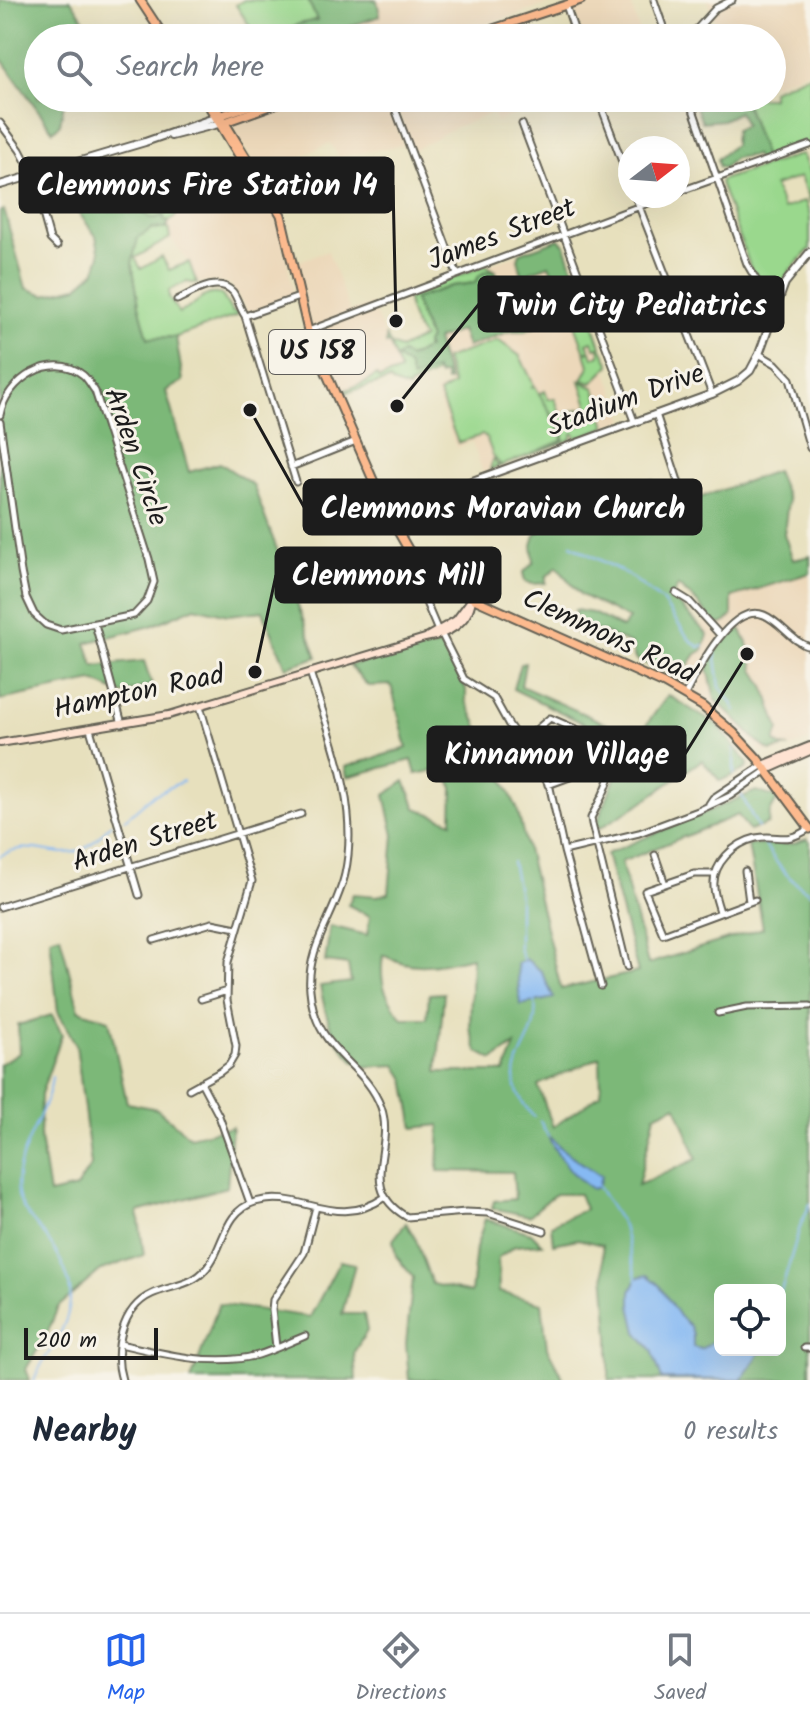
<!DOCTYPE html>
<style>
body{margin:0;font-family:Kalam,sans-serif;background:#f6f6f7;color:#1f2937}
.controls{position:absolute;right:24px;bottom:24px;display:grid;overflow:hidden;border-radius:12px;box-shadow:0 8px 32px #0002}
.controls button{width:72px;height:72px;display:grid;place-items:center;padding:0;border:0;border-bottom:2px solid #e0e1e3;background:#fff;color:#1f2937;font:40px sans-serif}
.compass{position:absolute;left:618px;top:136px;width:72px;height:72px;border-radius:50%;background:#fff;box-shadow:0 8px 32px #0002;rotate:73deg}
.scale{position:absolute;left:24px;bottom:20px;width:134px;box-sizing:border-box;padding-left:8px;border:4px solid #1c1c1c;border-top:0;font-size:22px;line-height:28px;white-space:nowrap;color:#1c1c1c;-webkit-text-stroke:6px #f7f3e8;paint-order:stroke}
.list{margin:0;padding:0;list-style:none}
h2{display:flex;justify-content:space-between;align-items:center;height:104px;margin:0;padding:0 32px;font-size:34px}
h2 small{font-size:26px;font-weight:400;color:#747a83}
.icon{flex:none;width:44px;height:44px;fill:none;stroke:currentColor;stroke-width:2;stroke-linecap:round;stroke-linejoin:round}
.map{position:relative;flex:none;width:810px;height:1380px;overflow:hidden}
.search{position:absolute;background:#fff;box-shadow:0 8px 32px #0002;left:24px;right:24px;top:24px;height:88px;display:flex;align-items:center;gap:20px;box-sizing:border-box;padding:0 28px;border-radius:44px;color:#747a83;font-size:30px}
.sheet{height:232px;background:#fff}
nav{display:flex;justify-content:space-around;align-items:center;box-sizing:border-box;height:112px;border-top:2px solid #e0e1e3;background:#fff;font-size:22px;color:#747a83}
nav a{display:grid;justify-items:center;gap:4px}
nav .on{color:#2563eb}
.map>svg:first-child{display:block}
.built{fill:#ecd8ba}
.green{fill:#9ad88d;stroke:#5b7a54;stroke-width:2}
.forest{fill:#7bb878;stroke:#4c6a4a;stroke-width:2;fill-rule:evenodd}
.water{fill:#86b9f3;stroke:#516a88;stroke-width:2}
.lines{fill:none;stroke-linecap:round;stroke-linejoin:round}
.stream{stroke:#86b9f3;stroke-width:2}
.minor-casing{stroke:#636154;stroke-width:9}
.tertiary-casing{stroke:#636154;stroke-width:10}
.secondary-casing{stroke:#636154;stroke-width:10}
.primary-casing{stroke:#636154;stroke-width:11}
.minor{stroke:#fff;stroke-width:5}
.tertiary{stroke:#fff;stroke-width:6}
.secondary{stroke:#fee3d2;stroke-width:6}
.primary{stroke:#fcba8e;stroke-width:7}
.labels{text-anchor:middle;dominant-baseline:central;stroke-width:6;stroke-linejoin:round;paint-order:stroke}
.shield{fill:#f7f3e8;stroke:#5e5c59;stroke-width:2}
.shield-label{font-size:26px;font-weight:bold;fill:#1c1c1c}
.street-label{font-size:28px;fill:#1c1c1c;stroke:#f7f3e8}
.leader{fill:none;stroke:#1c1c1c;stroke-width:3}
.callout-dot{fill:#1c1c1c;stroke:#f7f3e8;stroke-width:3}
.callout{fill:#1c1c1c;stroke:#1c1c1c;stroke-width:3}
.callout-label{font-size:30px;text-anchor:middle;font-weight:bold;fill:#fff}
</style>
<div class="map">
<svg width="810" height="1380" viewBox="0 0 810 1380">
<rect width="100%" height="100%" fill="#f7f3e8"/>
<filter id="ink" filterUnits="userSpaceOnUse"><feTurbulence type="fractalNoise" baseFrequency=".0125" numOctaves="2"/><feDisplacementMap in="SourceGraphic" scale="16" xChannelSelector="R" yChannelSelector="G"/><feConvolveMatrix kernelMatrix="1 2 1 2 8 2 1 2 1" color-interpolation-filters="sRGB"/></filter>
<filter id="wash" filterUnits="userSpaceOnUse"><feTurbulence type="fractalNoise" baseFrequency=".006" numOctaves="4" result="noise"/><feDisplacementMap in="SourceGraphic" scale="32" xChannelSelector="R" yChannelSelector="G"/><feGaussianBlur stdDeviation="1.8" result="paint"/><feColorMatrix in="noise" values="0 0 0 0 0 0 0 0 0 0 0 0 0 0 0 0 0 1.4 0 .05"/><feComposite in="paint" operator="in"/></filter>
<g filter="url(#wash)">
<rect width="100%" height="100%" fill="#e7e0bd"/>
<path class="built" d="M377,0h184l-115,38h-139l73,-22 -5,-15z
M599,0h31l9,30 -22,8h-33l-9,-27z
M708,0h102v70l-38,15v-47h-52z
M304,98h84l15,47 -64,12 -9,-14 -69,33 -27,-45v-6l4,-4 48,-17 16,5 -3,-9z
M394,98h152l2,5 -52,19 -3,-9 -42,16 -39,22z
M250,177l29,43 15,76 -46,17 -18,-29 -33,-2 -8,-20 -19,-24 -2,-11 8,-11 -2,-9z
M328,251l22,61 21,-8 30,67 -63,24 -24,-58 -11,-35 -7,-40z
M520,254l30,7 28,33 47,126 -142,53 -11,-31 -16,6 -21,-56 15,-7 -15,-45 26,-10 6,17 19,-81z
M810,559v182l-33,11h-16l-39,-42 -19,-14 -31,-15 22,-49 32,-34z"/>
<path class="green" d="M244,0h64l9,19 -49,18 -4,-7 -9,4 -19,-29z
M810,74v69l-45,15 -20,-57 8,-3h19v-8z
M802,154l8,20v30l-10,-27 -26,9 9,23 22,-8 5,15v33l-20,21 -15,26 -17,-15 -7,-12 -31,-86 1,-3z
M196,184l8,8 -1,3 -29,12 2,9 -7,6 -5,-1v-5c-20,6 -18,-2 -29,-15 14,6 49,-7 61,-17z
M168,227l2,11 -35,20 6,11 21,-12 7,13 20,-8 8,22 -10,-2 -18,8v7l10,16c18,-7 24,-24 43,-18l10,17h6l-2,4 -60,21 -28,1 -9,-33 -7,-42 5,-25 16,-10 4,2z
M486,265l10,6 -3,-1 -19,13 -22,3 -38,13 15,40 -3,4v7l-18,8 -4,5 4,3 28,4 1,3 -28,13 -1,3 -16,-6 -2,-3 -49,14 -1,-2 27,-10 9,-7 3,4 21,-8 -11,-28 -3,1v-7l5,8 9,4 23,-11c-10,-13 -15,-27 -15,-43z
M582,302l4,1 15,43 9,19 -18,18 -10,-3 7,-14 -4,-13 6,-2 2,7 7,-3 -1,-8 -4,1 -3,-7 -5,2 3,7 -5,2 -14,-39 -8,4 -2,-6 21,-7z
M498,340l22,16 14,29 -3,2 4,-1 28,50 -2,5 -28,12 28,-11 3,-3v-6l-25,-39 6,-3 3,8h7l6,16 21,-7 -5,3 1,5 6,-2 -2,-4 3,-1 1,8 -6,2 1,6 6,-3 -1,-15 2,-2 -8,-24 15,7 11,39 -30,11 -2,-5 -2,1v5l-82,31 3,-11 4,6 3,-1 -6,-6 -8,-21 -4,-2 -24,8 -19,-49 14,-9 -8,-26z"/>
<path class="forest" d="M0,0h71l25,38h-58v60h27l-5,26 -7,7 -53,-74z
M308,0h69l3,16 -42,14v4c-13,4 -34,9 -46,0l-11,4h-15l33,-14 18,-4z
M700,98h53l-8,4 20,56 -8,3 -2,-6 -21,3 -10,10 -5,-1 -2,-8 17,-14 1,-15 10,-5 -6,-13 -16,8 -21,2 -9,-22z
M91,162l17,46 21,-16 -5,-29c6,19 8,49 30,56l10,-4v6l5,1 -3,7 -14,-1 -14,10 -6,25 7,42 9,33 28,-1 7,44 -17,10 23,81 31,-9 33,22 64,172 -31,10 -23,-56 -35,4 -33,-8 -44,19 -65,17 8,23 50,-5 8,24 -30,9 -29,-13 -93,19v-489l4,-1 22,78 19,7 32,-8 18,-16 5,-16 -4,-19 -15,-20 -19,-44z
M559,239l6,6 16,47 -22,-1 -10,-26 -27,10 -4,-16 2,-6z
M487,271h9c4,23 11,68 42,49l2,5 -15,6h-15l-43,16 -6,-17 -25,10 13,41 -3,1 -2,-8 -5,2 -4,-6 -23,9 -4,-13 -12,-8 6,-5 7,5 19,-10 -2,-5 3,-4 -15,-40 38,-13 22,-3 6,-8z
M776,471l12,29 -4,34 9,26 17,-4v17l-78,24v19l-9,8h-7l-23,-26 -15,-12 -6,11 36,38 -5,15 -7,4 -13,19 -8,3 -40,-17 -4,-15 -34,-14 -10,6 -11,-3 -1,-23 18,3 29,15 7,-9 -48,-24 -24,-28 -11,10v6l-14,1 -7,-3 -2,-8 11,-11 -2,-17 3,-10 13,-10 3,-9 -13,-35 8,-3 17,33 25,-6 64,-25 10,31z
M740,629l11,21 3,20 10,16 15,43 -4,13 6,4 8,1 -19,4 -10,-7 -45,-45 -8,-35 16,-24z
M441,645l25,44v12l51,107 44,181 77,-17 -32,-118 150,-63 22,7 -8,14 -2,12 -19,7 -11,-16 -117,47 27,102 115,-36 -15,-83 45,-1 14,-5 3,3v538h-201v-44l-7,-91 -24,-6 -25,5 -2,-19 34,-16 -6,-15h-24l-26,22 -37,-8 2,-7 21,-2 -2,-27 -75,-1 2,-46 -26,3 -9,-49 -9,-14 -34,2c-30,-23 -35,-45 -42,-81l31,-4 -3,-17 -23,-3 5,-36 37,9 3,-19 -22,-11 5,-11 24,2 12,-3 5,-58 -9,-40 20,-14 11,27 36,14 1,-34 -8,-19 -29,5 -4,-14 -65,17 -2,-10 62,-19 -16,-63 -23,1 -19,-21zM383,955c33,17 55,9 89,2l-2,71 7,23 16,9 22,-15 -10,27h-68l7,-79 -15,1 -2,24h-25c-17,-23 -23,-34 -19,-63zM600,1057l1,37 -48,33 -15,-42zM676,1105l21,54 -59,26 17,-70zM720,1290h60v60h-60z
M525,663l-4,23 86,38 26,19 35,-48 50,31 30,38 -2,5 -26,12 -18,-21 -61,43 -41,25 -4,-3 31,-76 -5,-7 -109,-53 7,-25z
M60,935l19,75 30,10 18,83 30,6 33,28 42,-10 -5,60 -89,25 6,43 -43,15 -43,37 -11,27 -21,35 4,11h-30v-316l19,-11 -1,-28 34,-10 10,19 -21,60 -1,44 9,56 27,-6 15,-23 -15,-120 -18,-33 -8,-74z
M485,1219l46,14 11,11 -27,2 -17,12 1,34 43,11 5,45 17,32h-155l-3,-36 7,-67 -17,-21 -3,-16 13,-17 10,17 16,44 39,9 5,-45z
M340,1261l15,3 -13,50h22l3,17 -13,21 2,28h-165l28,-76 91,13z"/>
<path class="water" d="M526,959l15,12 13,27 -34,7 -3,-41z
M547,1134l16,16 38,26 -3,11 -6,2c-19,-12 -36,-35 -45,-55z
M647,1275l12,10 20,31 11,10 3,9v12l8,2 19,-12v13h42l-21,30 -79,-1 -10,-29 -15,-18 -6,-26v-14l7,-15z"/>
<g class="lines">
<path class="stream" d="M571,545l56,29 35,27 27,38 10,8 5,-2
M715,651l5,36 11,14 5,10
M734,749v25
M741,794l17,34
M125,819l27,-23 31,-15
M763,842c13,21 25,38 47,51
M0,856c32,-19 54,5 82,-6 11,-5 21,-18 29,-26
M512,862l7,34v52l4,11
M534,1117c-47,-52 8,-66 1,-117
M540,1121l8,15
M597,1185l26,41 14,55
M781,1291l19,-64 10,-23
M34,1380c5,-13 11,-21 18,-32 26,-42 24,-68 -4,-108 -9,-14 -27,-28 -30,-46 -6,-42 30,-78 34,-117"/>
</g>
</g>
<g filter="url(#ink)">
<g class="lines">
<defs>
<path id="minor" d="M654,0l13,38
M566,5l11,33
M676,38l19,-7 21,-23 16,-8
M391,98l66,176
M598,98l32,85
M689,98l58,166 11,19 20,16
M0,123l20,27 11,21 19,68 7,7
M522,124l112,297
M678,192l132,-47
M635,196l77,198
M177,300c15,-7 41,-25 56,-8 5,7 7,17 12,24l51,166
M245,316l54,-19
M308,331l359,-135
M759,354l17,10 14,15 20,69
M656,414l26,79
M0,415c6,-35 52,-65 83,-40 5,4 8,11 12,16l54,168 5,23 -7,19 -13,14 -73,15 -15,-5 -12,-11 -8,-17 -5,-25 -21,-150
M291,467l65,-26
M416,579l22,52
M310,581l98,-32
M676,593l13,8 31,34
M95,624l27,100
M442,635l22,44 30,19 15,27 35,51 6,12 14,63 37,135
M310,672c20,65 50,133 35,202 -9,40 -39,73 -35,116 5,63 54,71 71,117 15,41 -25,81 26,110l59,-5 22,1 56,18
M685,695c11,-22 46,-94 79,-80 17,7 28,27 46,32
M90,729l49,166
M522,742l28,-24 53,23c19,28 1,50 -12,77l1,6 35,143
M542,771l31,-11 7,3 1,9 -3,2 -30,11
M709,804l4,-6 50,-33
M564,851l75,-18 59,-22 32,-15 37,-26
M655,855l10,29
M745,871l4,31
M715,874h-21l-49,17 18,43 92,-34
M0,907l301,-93
M720,912c-2,-8 -6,-17 -6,-25 -2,-23 20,-44 42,-49 24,-5 27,8 54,-10
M154,940l58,-17 25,5
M201,999l26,-8
M718,1013l29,-6 63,-1
M201,1082l18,34 31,87
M189,1089l31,-17 9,-7 6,-10 1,-9 -9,-46 1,-38 24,-81 -52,-175
M120,1344c42,10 95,23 138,11 16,-5 32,-13 47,-19
M276,1347l-4,-37 1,-10 31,-47 12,-46
M804,1348h6
M122,1380c-9,-29 -1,-72 30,-86 15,-7 38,-9 50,-21 23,-21 19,-61 53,-71 46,-14 79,30 130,-5"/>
<path id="tertiary" d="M171,136l51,-13
M0,185l145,-43 72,-25
M387,512l325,-118 26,-13 12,-10 9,-17 26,-71 25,-31"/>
<path id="secondary" d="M428,636l28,-16 15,-20
M0,743l169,-28 256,-77c22,-3 44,-15 47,-39
M763,765l47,-19
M767,770l43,-19"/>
<path id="primary" d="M140,0l25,38
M466,38l115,-38
M204,98l37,61 10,11
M210,98l71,117 27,116 79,181 21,37 12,14 18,16 25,15 201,90 38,22 32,27 24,26 52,70
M222,115l51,-17
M225,122l67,-24"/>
</defs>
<use href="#minor" class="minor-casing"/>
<use href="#tertiary" class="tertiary-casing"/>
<use href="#secondary" class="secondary-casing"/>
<use href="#primary" class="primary-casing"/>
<use href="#minor" class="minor"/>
<use href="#tertiary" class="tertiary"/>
<use href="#secondary" class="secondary"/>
<use href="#primary" class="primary"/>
</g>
</g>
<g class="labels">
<rect class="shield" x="269" y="330" width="96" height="44" rx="6"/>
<g class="shield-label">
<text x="317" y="352">US 158</text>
</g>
<g class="street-label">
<text transform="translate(502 235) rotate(-21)">James Street</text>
<text transform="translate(626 401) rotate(-20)">Stadium Drive</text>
<text transform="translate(135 457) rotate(71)">Arden Circle</text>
<text transform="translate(609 637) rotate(25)">Clemmons Road</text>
<text transform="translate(139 693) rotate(-12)">Hampton Road</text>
<text transform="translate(145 842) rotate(-17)">Arden Street</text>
</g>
</g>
<path class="leader" d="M396 321L393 185M397 406L479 304M250 410L304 507M255 672L276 575M747 654L685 754"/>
<g class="callout-dot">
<circle cx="396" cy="321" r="8"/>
<circle cx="397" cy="406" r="8"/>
<circle cx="250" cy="410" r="8"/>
<circle cx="255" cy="672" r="8"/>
<circle cx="747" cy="654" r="8"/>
</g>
<g class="callout">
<rect x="20" y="158" width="373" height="54" rx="8"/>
<rect x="479" y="277" width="304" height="54" rx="8"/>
<rect x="304" y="480" width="397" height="54" rx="8"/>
<rect x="276" y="548" width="224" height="54" rx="8"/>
<rect x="428" y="727" width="257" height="54" rx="8"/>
</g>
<g class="callout-label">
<text x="207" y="195">Clemmons Fire Station 14</text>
<text x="631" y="315">Twin City Pediatrics</text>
<text x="503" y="518">Clemmons Moravian Church</text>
<text x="388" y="585">Clemmons Mill</text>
<text x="557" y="764">Kinnamon Village</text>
</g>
</svg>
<div class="controls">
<button><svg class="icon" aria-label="locate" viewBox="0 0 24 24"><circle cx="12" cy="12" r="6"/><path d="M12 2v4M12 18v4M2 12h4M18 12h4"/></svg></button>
</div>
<svg class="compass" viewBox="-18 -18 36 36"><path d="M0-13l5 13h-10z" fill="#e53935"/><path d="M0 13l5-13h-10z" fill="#747a83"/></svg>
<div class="scale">200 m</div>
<div class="search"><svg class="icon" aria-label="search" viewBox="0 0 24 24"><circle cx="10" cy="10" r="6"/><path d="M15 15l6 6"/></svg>Search here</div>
</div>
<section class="sheet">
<h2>Nearby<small>0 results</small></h2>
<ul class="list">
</ul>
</section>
<nav>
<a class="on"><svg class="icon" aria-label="map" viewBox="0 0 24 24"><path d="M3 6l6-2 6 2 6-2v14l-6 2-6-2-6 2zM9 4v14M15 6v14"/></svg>Map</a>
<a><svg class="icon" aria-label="directions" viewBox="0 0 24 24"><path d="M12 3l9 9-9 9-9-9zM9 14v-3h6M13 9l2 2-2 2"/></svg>Directions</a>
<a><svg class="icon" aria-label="saved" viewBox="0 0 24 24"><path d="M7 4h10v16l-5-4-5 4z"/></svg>Saved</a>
</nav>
